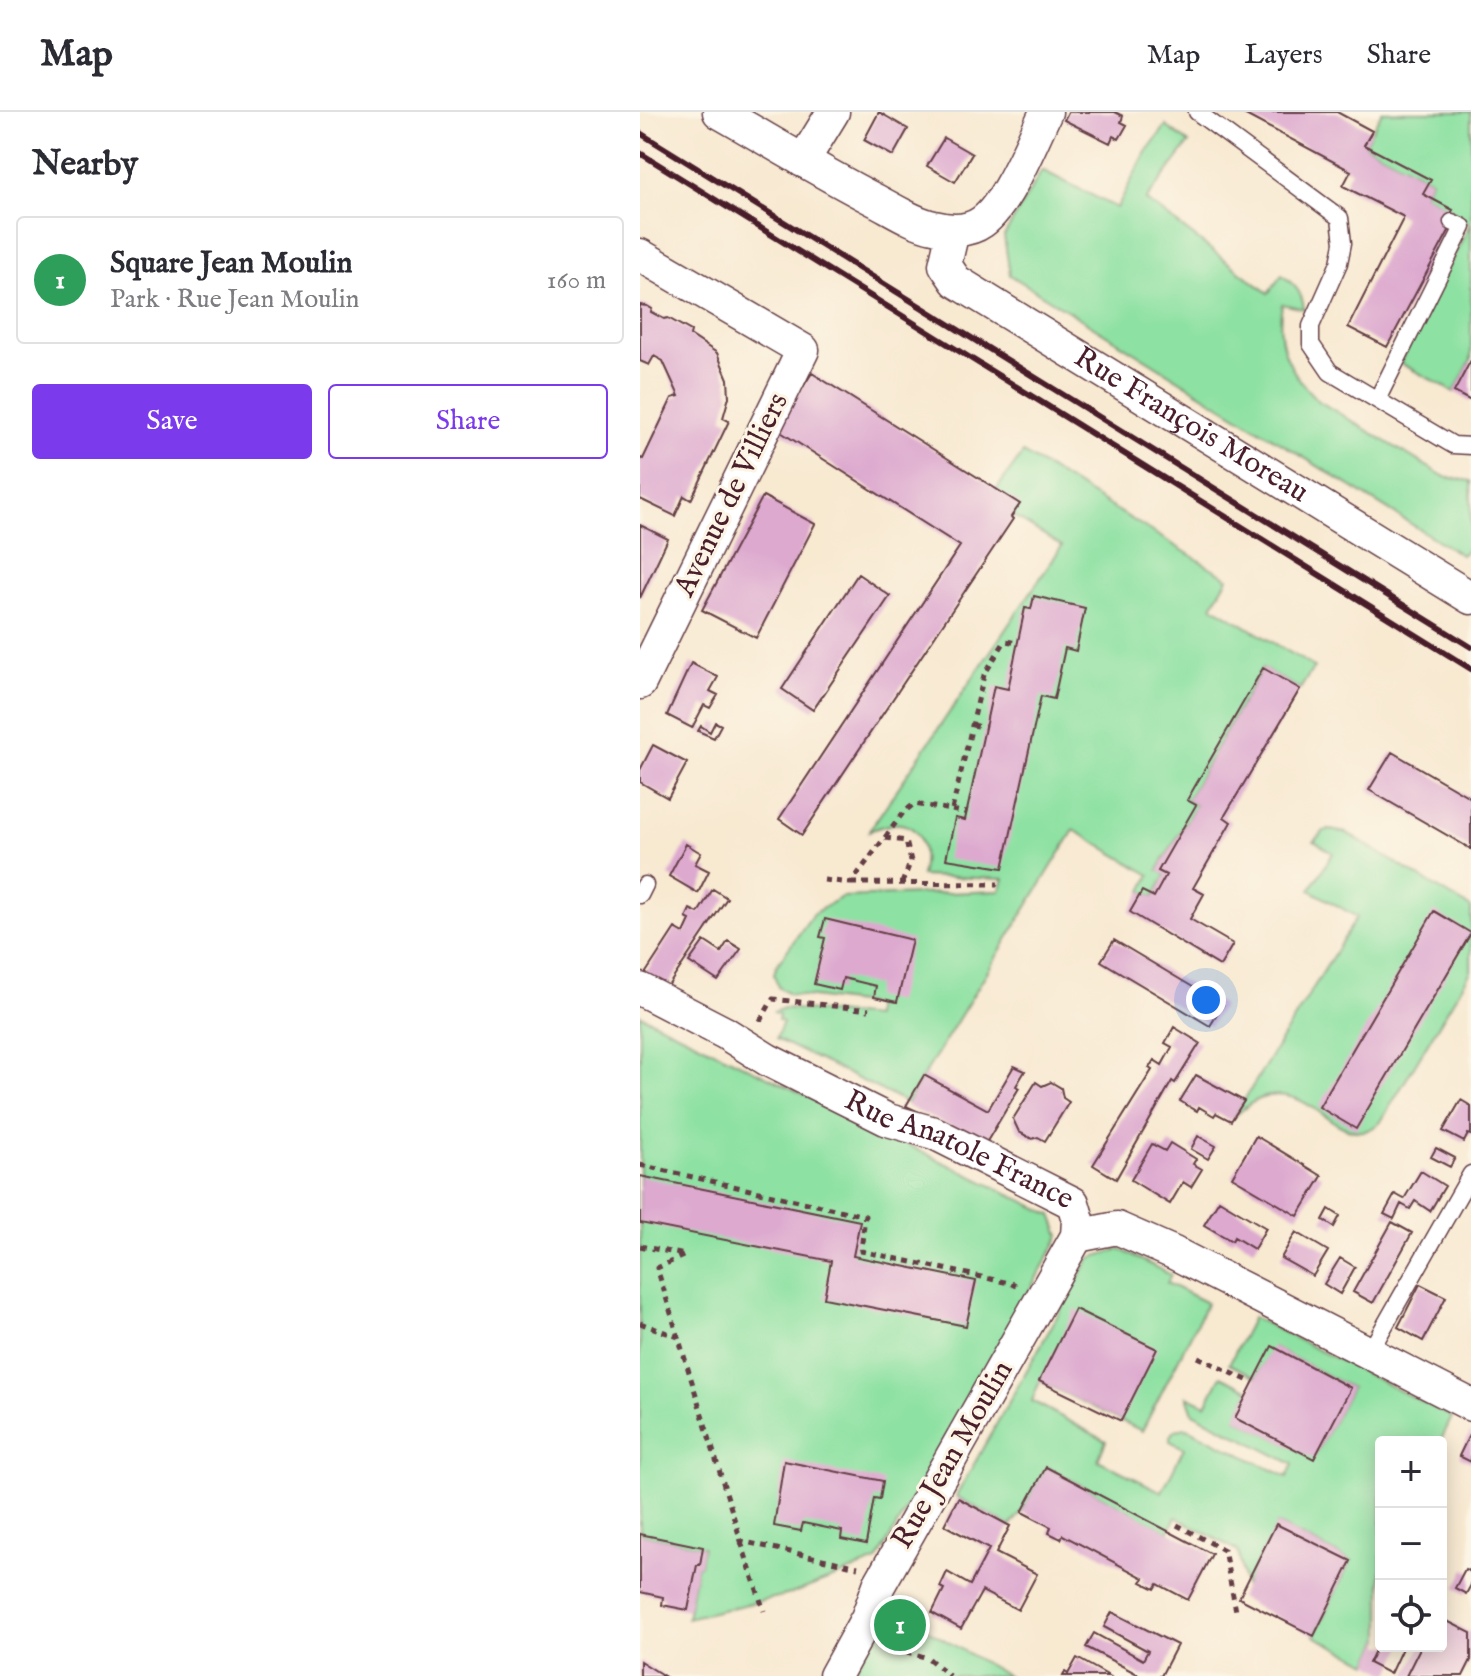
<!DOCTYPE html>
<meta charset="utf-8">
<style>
body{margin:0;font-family:"IM FELL English",serif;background:#f7f7f7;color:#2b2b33}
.controls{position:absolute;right:24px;bottom:24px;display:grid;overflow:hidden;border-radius:8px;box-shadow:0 4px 20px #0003}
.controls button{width:72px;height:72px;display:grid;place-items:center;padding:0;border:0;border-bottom:2px solid #e1e1e2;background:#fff;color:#2b2b33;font:40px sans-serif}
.you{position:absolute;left:566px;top:888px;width:28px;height:28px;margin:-20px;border:6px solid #fff;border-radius:50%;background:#1a73e8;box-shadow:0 0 0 12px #1a73e833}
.badge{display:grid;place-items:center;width:52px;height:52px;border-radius:50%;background:#7c3aed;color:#fff;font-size:26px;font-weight:700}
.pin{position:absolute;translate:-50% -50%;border:4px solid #fff;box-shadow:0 2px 8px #0006}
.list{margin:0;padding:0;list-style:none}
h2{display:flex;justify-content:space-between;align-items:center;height:104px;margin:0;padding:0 32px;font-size:34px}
h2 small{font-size:26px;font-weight:400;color:#7c7c81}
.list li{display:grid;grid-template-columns:52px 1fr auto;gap:24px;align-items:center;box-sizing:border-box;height:128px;margin:0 16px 16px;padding:0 16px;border:2px solid #e1e1e2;border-radius:8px}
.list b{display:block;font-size:30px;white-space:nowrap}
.list p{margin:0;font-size:26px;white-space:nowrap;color:#7c7c81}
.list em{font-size:26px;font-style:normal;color:#7c7c81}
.actions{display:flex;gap:16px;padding:24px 32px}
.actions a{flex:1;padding:18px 0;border:2px solid #7c3aed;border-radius:8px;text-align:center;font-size:28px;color:#7c3aed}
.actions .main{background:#7c3aed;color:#fff}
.icon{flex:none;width:44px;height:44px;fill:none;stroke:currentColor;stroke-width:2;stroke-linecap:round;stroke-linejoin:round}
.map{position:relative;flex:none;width:831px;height:1564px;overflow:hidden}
header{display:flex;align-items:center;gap:48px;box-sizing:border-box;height:112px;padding:0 40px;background:#fff;border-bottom:2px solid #e1e1e2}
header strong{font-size:38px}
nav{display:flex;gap:44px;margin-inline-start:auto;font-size:28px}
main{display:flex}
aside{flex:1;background:#fff}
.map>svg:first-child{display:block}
.green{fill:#8de1a2;stroke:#6c8066;stroke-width:2}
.building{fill:#dda9cf}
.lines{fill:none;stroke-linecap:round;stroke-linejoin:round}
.lane-casing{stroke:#643d44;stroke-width:19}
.street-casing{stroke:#643d44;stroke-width:35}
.path{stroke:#643d44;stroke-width:5;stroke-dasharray:6 6;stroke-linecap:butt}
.lane{stroke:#fff;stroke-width:16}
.street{stroke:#fff;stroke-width:32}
.rail{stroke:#4a1f2b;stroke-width:6}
.labels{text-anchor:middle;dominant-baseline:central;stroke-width:6;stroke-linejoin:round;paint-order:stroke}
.street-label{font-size:30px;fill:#4a1f2b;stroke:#fcf5e5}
</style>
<header>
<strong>Map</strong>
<nav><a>Map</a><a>Layers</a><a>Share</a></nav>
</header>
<main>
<aside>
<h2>Nearby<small></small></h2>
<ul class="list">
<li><span class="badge" style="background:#2e9e5b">1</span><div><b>Square Jean Moulin</b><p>Park · Rue Jean Moulin</p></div><em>160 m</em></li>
</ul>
<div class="actions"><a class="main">Save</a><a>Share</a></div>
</aside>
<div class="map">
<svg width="831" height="1564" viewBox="0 0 831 1564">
<rect width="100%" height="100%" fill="#fcf5e5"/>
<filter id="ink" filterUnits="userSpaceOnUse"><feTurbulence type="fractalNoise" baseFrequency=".0125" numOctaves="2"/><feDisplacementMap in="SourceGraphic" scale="16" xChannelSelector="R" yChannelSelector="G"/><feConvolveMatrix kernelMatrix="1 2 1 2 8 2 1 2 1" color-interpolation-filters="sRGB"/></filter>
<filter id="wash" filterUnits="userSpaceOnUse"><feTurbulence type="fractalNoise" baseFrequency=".006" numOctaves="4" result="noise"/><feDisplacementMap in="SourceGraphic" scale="32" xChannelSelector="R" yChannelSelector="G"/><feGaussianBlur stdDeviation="1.8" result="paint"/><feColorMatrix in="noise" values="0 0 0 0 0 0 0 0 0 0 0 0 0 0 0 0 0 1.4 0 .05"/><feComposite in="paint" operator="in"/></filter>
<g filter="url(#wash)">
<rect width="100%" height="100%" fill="#f8e9d1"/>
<path class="green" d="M742,0h89v248l-17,32 -54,-29 70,-139 -19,-11 1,-3 -29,-16 8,-14 -67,-35z
M526,14l23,17 -43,57 122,93 14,-18c14,11 20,17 22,34l-22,-5c-7,40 7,68 35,96l128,77 26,4v65l-10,9 -451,-280 -6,-39 38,-66 75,38 29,-56z
M383,341l205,125 -16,28 102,61 -14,22 -38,-21 -75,132 9,5 -38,65 8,5 -12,22 -12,-6 8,-16 -76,-45 -167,273 -131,-64 7,-17 -5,-2 1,-5 -5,-3 10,-4 90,9v-12l-85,-11 -11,-7 -4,-13 3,-9 36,-51 29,-17 158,-6 4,-12 -83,-3c5,-18 4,-49 -21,-52 -10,-2 -21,4 -31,7l193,-285 -50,-31 -16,-25z
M690,718l16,3 125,75v63l-91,152c-5,3 -11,8 -17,8 -33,4 -57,-50 -104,-32 -10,4 -18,12 -26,19l124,-201 -47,-27 23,-37 -19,-12 10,-10z
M0,903l412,200 8,21 -183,325 -86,33 -104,24 10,-53h3l3,-18 -63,-13z
M480,1137l51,26 -4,8 40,20 -65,128 -102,-50 -8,20 74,40 -8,19 64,32 22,-44 -14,-7v-5l5,-6 12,-2 100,49 6,-13 -100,-51 -6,-17 19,9 15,-29 29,14 -14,28 78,40 37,-70 -78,-41 -17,30 -27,-13 24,-47 199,100 -12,25h-59v196l-12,25 -55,-27 37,-75 -74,-37 -32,63 -7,-36 -62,-34 -8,15 -121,-65 -25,45 -12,14 -54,-30 134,-238z
M250,1496l117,68h-156z"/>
<g id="blocks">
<path class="building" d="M239,0l29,17 -15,27 -29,-16z
M428,0h47l8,4 -2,6 6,3 -8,14 -6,-3 -3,7 -46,-23z
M600,0h97l35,19 -8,14 67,35 -8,14 30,16 -8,14 6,3 -64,120 -39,-20 56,-110 -61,-31 8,-15z
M304,26l28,16 -17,28 -28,-16z
M0,193l7,1 5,3 -1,3 13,7 4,-1 23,13 -1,4 27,18 11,26 1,18 -6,21 6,3 -38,79 -7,-4 -9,20 -35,-17v-41l3,1 29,-61 7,-2 -16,-35 -9,-5 -5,9 -9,-4z
M831,248v41l-17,-9z
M172,261l208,131 -9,13 2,2 -211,316 -23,-16 181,-273 -184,-117z
M123,384l52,28 -59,114 -54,-28z
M0,413l28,14 -28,59z
M218,462l32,22 -77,114 -31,-21z
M394,484l51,12 -9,43 -11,-3 -11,51 -13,-3 -38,172 -57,-9 9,-41 10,2 29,-134 14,3 17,-81 6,1z
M51,551l27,14 -8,14 8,4 -8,13 -6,-3 -12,23 -25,-13z
M623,556l37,21 -76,128 7,5 -38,66 11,6 -14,25 43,25 -13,22 -90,-54 12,-21 12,6 12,-22 -8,-4 38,-66 -9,-5z
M75,610l6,3 -7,13 -16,-7 3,-5 9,6z
M13,633l34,18 -19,35 -28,-16v-12z
M752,640l79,46v51l-102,-59z
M46,732l15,9 -6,11 14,7 -11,22 -29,-17z
M73,777l14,9 -61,91 -23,-12 32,-49 9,5 6,-13 -4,-2 4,-9 8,4z
M794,799l37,22 -115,196 -37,-22z
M185,807l87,21 -15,62 -23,-5 2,-11 -33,-8 -3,12 -26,-6 11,-46 -5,-1z
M474,828l109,65 -13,21 -109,-65z
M64,829l17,11 7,-11 13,8 -23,32 -29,-19z
M534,915l26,16 -25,40 -3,-2 -56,98 -23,-14 59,-95 -3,-2 5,-8 8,5 10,-18 -7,-4z
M374,954l11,5 -9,15 3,2 -33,55 -80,-37 18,-31 64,35z
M556,963l48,26 -13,20 -15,-8 -2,3 -15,-9 -2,4 -17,-10z
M396,970l6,4 9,-4 10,6 2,10 6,4 -24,39 -7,-4 -6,2 -13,-7 -6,-13z
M821,988l10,6v29l-3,-1 -4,8 -21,-11z
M558,1024l18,10 -8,13 -17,-10z
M616,1024l66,40 -24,40 -66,-39z
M530,1031l26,16 -3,5 9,5 -11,18 -8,-5 -13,22 -39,-24 21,-36 13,7z
M796,1036l19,10 -5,9 -19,-10z
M781,1059l24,15 -15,25 -15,-10 -5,8 -9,-5 -7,15 -10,-5 11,-20 9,5z
M0,1064l220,45 -7,35 123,25 -10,45 -142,-28 7,-37 -191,-38z
M579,1088l47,28 -12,21 -20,-12 -2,4 -28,-16z
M689,1097l11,7 -6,11 -11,-7z
M752,1110l20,11 -39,70 -20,-11z
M656,1120l32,19 -15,25 -32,-18z
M700,1146l15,9 -15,27 -16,-10z
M780,1172l26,13 -23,44 -25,-14z
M435,1197l82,40 -36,72 -82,-40z
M632,1234l79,42 -37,71 -79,-41z
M831,1319v31l-12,-6z
M144,1349l99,20 -3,18 -6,-1 -8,46 -25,-5 1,-8 -39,-8 -2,8 -27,-5z
M406,1355l166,87 -24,46 -30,-16 -3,5 -14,-7 3,-4 -81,-43 -2,4 -12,-6 2,-6 -29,-15z
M318,1386l52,28 -14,27 41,21 -19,36 -36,-19 -21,38 -29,-16 12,-24 -4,-2 7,-15 23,13 19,-36 -45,-24z
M636,1412l75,37 -37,75 -75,-38z
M0,1422l63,13 -3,18h-3l-9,45 -26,-5 1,-8 -23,-5z
M825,1457l6,3v13l-5,9 -11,-6z
M472,1500l65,33 -16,31h-20l-55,-29 8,-14 49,27 5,-9 -44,-24z
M801,1506l30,15v27l-8,16h-57l15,-30h20z
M741,1526v8h22l-13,28 -21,-11z
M437,1546l32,18h-46l2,-4 3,2z
M0,1549l24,15h-24z"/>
</g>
</g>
<g filter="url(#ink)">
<use href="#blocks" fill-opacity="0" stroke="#643d44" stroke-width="2"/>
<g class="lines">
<defs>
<path id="lane" d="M557,0l143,106 3,25 -4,20 -28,63v18l19,28 123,73 18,1
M737,288l86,-173 -11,-5
M0,783l5,-10
M729,1241l102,-179"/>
<g id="street">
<path d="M79,0c51,29 102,60 154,87 20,10 40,24 61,28 15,4 34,5 48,-5 25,-17 50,-81 64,-110"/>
<path d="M163,49l30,-49"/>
<path id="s1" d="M313,119l-8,34 11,16 515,317"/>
<path d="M0,143l163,95 -163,333"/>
<path id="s2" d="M0,877l85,44 43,27 120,60 46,13 139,70 5,17 -1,16 -198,349 -12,33 -32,58"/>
<path d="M437,1124l40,-8 57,25 297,152"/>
</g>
</defs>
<use href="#lane" class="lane-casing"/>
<use href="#street" class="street-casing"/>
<path class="path" d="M332,613l13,2
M312,698l15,3
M245,726l21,3 5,20 -9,22
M184,768l27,3 52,-70 11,-9 38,6 32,-135 21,-34 13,2
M211,771l147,1
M120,909l13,-22 96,11
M0,1053l225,51 -4,35 153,33 -2,4
M0,1134l45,9 -28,13 84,273 117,26
M0,1211l38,14
M558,1245l55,26
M537,1413l47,25 12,61
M101,1430l23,69
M243,1533l45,13 21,18"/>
<use href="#lane" class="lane"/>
<use href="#street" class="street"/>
<path class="rail" d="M0,21l831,514
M0,41l831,516"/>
</g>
</g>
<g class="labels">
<g class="street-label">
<text stroke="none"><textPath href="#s1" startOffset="330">Rue François Moreau</textPath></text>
<text transform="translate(92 383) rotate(-64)">Avenue de Villiers</text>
<text stroke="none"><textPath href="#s2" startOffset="358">Rue Anatole France</textPath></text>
<text transform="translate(313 1343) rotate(-60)">Rue Jean Moulin</text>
</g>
</g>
</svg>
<div class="controls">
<button>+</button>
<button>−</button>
<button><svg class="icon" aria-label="locate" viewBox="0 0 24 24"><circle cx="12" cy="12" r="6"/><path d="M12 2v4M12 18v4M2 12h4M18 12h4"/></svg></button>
</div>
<div class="you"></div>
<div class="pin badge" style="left:260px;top:1513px;background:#2e9e5b">1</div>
</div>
</main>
